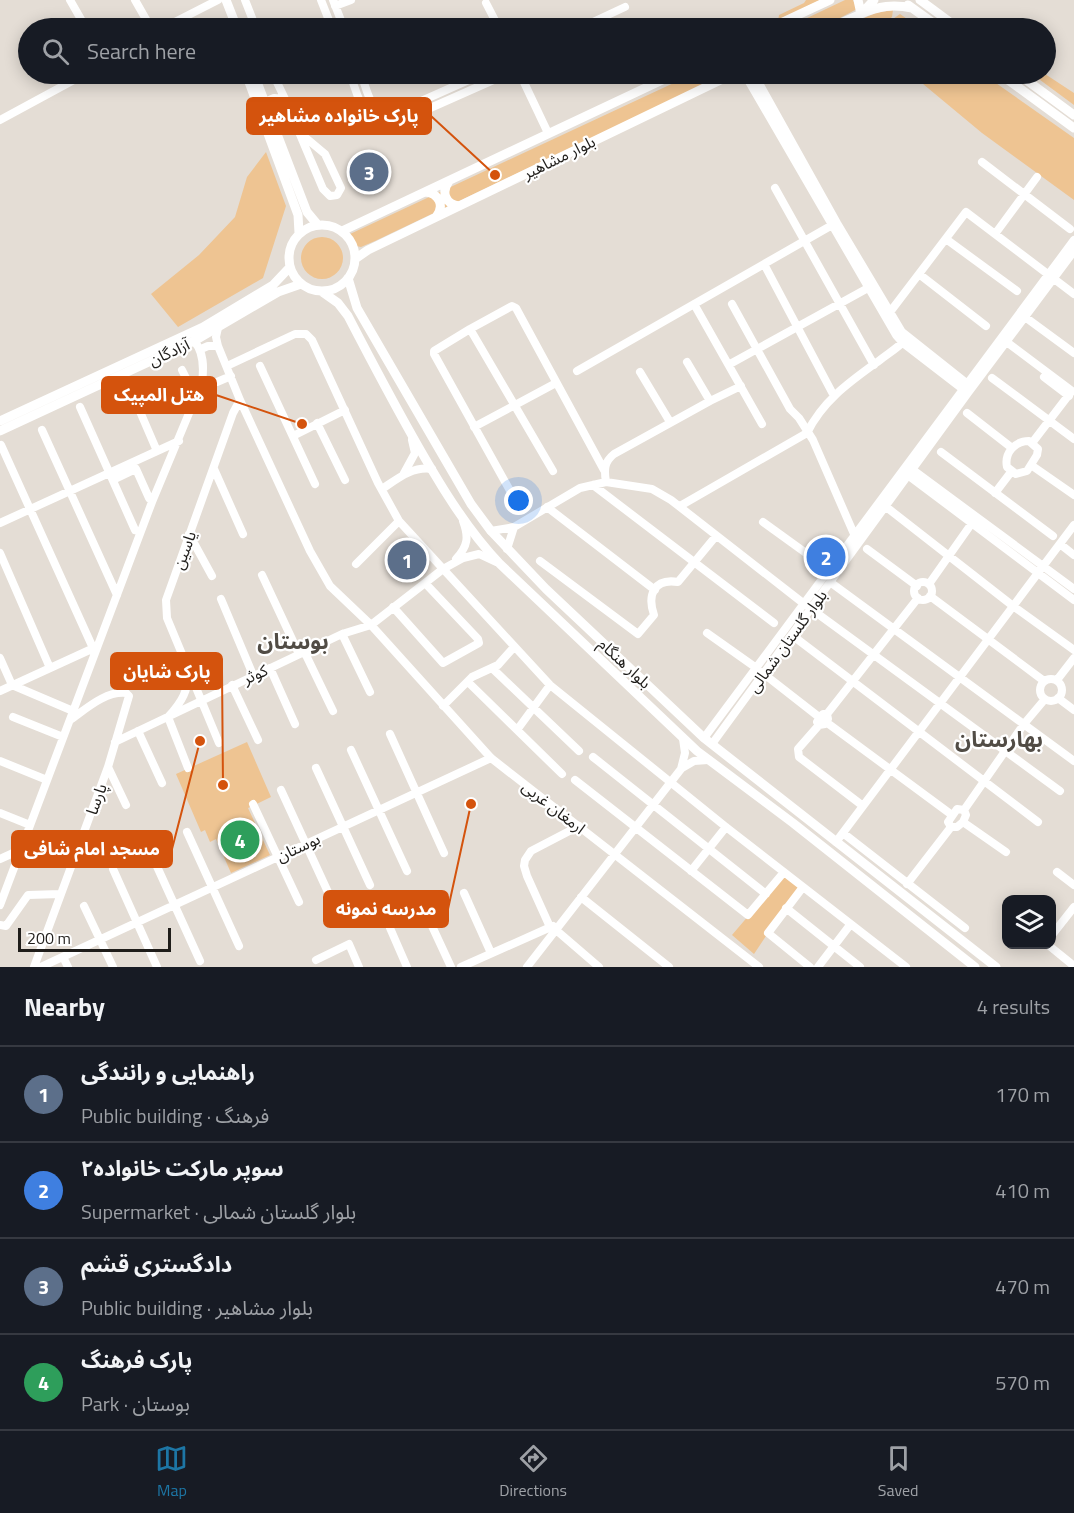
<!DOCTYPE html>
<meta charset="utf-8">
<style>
body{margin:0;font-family:"Titillium Web","Noto Sans Arabic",sans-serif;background:#242831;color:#f1f3f6}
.controls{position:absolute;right:18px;bottom:18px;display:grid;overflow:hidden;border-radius:12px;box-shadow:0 3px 15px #0003}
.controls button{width:54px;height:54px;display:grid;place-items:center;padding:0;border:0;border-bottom:2px solid #363941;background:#171b24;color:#f1f3f6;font:30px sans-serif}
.scale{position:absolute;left:18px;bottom:15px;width:153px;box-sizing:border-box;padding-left:6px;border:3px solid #1f1d1a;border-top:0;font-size:16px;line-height:21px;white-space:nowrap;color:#1f1d1a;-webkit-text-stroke:4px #fff;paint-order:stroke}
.you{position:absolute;left:519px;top:501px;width:21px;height:21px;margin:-15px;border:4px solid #fff;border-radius:50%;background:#1a73e8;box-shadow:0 0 0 9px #1a73e833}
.badge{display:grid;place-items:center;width:39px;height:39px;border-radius:50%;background:#1d76a5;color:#fff;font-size:20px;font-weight:700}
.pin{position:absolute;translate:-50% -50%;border:3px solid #fff;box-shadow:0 2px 6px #0006}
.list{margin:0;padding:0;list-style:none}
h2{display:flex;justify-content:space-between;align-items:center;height:78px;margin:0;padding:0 24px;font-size:26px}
h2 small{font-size:20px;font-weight:400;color:#9ea1a6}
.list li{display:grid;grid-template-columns:39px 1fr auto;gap:18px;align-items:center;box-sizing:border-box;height:96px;padding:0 24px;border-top:2px solid #363941}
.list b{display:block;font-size:22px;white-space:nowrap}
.list p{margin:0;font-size:20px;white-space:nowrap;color:#9ea1a6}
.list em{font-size:20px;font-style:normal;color:#9ea1a6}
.icon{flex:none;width:33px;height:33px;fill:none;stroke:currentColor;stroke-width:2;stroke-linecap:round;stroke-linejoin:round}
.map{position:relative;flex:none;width:1074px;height:967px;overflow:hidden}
.search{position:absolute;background:#171b24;box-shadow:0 3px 15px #0003;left:18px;right:18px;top:18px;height:66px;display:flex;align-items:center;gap:15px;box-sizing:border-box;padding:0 21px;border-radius:33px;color:#9ea1a6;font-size:22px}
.sheet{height:462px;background:#171b24}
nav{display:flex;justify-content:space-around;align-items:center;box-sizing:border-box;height:84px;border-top:2px solid #363941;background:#171b24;font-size:16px;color:#9ea1a6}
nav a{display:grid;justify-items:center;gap:3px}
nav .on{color:#1d76a5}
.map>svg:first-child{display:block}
.green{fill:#eec492}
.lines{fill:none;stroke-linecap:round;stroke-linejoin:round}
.minor{stroke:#fff;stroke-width:8}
.major{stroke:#fff;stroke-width:9}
.labels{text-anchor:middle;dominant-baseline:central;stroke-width:4.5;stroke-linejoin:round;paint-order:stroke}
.street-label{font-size:16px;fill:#1f1d1a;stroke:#fff}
.district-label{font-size:22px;font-weight:bold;fill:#514c45;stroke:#fff}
.leader{fill:none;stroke:#d4530d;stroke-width:2}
.callout-dot{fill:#d4530d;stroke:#fff;stroke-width:2}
.callout{fill:#d4530d;stroke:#d4530d;stroke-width:2}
.callout-label{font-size:18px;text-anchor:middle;font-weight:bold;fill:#fff}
</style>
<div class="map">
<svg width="1074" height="967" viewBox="0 0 1074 967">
<rect width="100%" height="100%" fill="#e4ddd5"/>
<path class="green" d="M806,0h14l-42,21 1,-6 25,-12z
M845,0h8l4,9 -36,19h-35z
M893,10l-1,7 -9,8 -36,3v-2l28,-13z
M900,14l20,14h-40z
M693,74h33l-351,167 -14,6 -5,-1 -6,-12z
M911,74h72l91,64v62l-92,-67z
M1032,74h13l29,19v12z
M266,152l20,54 -23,72 -85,49 -27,-33 48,-39 36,-38 12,-40z
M301 258a21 21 0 1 1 42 0a21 21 0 1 1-42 0Z
M247,742l24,55 -23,11 22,47 -39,18 -15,-34 -6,3 -5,-12 -4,2 -25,-58z
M784,874l16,11 -46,69 -22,-19z"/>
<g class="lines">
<path class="minor" d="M70,0l16,28
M135,0l16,28
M245,0l11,28
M321,0l11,28
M333,0l11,28
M486,3l13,25
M335,6l16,-6
M163,28l55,-28
M580,28l45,-21
M273,74l12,25
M350,74c9,24 12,50 42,51l115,-51
M361,74c6,15 9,40 29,41l92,-41
M520,74l28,59
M731,74l11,1 6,5 148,255 7,8 61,47
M754,74l83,149 65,109 68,54
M265,102l9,-4 11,1 38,90 7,7 7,-1 4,-7 -16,-34 -25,-21
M0,120l85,-46
M982,162l88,67
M775,188l99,177
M995,234l42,-57
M946,239l71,52
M764,264l70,132
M919,274l67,52
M694,304l68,120
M732,304l58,105 9,9 14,22 41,94
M887,316l79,-104 108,82
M1025,317l49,36
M218,328l-2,9 2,9 22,54 70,151 20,35 41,39 120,133 268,209
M470,329l83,142
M1004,340l68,51
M201,349l7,-3h10
M687,362l23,39
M730,364l138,-76
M227,366l68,-32h11l6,6 66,143 21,38 151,164 176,142 180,140
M260,366l55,118
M182,370l14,28
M577,371l257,-147
M640,372l30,50
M1044,377l25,19
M992,378l82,61
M202,382h15l14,-6
M132,393l25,58
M80,407l55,123
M967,413l45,35
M317,423l28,57
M474,427l82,-44
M42,430l75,165
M293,436l52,-26
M1029,441l9,8 -1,6 -10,16 -11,3 -9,-7c-3,-14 8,-26 22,-26z
M1032,443l39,-51
M1,445l92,203
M941,452l112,84
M1031,465l43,30
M909,467l165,122
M214,469l29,65
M905,473l169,127
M403,475l12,-22 -3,-13
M113,480l23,-11 13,29
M606,482c-2,-12 -2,-20 8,-28l96,-53 31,-15
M593,485l181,138
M382,489c15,-10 30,-23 50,-20
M995,493l16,-21
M513,496l-79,-142v-3l36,-22 42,-23 4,2 88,162
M680,506l127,-73c16,-33 44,-52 73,-73 9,-7 19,-13 26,-21
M885,506l128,100 61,44
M547,507l108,83
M763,522l65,47
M0,523l179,-82
M491,531l23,-4 66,-39 26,-6 46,7 19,11 132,103 257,188
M189,534l23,42
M1060,544l14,11
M507,549l7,-22
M867,549l50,37
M0,553l50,115
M456,559c12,-13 13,-22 7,-38
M540,561l98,73 16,-19c-7,-20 0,-37 24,-33l38,-46
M356,564l43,-43
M262,575l37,79
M830,582l244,179
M914 591a9 9 0 1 1 18 0a9 9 0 1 1-18 0Z
M929,584l43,-61
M930,596l114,85
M221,599l32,76
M393,607l50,56 36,-20 -1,-4 -53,-56
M707,633l48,34 64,50
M342,634l28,58
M797,639l241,183
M304,651l29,60
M0,658l12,27 61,26
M270,668l25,56
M492,668l87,83
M188,670c1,20 -6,32 -20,47l20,51
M1040 690a11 11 0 1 1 22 0a11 11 0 1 1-22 0Z
M1057,680l17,-22
M468,682l94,92
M232,685l26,55
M0,691l96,-44
M1058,698l16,12
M443,706l29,-29 26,-12 16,-18
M827,714l1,5 -3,5 -6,1 -2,-3 6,-8h4l91,-116
M13,717l50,20
M826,722l126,93
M819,725l-21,24 1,8 64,49
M517,730l33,-45
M138,731l24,52
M390,734l54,119
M704,738l370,-498
M115,742l227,-108 29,-9 72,-56 20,-11 16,-4 17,8
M219,743l-52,-125 -1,-18 67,-187 7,-13
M712,744l256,-351 106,-142
M351,750l56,121
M593,757l173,137
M0,761l47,19
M108,767l18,38
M316,768l54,117
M682,768l12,-7 14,-1
M575,780l173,135 36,-43
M281,790l52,113
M253,804l46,98
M964,810l-7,-1 -9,13 3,5h6l6,-5 3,-7 -2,-5 60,-86 21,-25
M0,813l30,12
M963,822l43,30
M187,832l52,114
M843,833l122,95
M836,842l238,-317
M149,849l51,112
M0,859l22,-10
M113,869l44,98
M691,871l35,-44
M1057,872l17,13
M907,884l44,-57
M803,887l-35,46 42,34
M464,893l27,60
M581,897l88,70
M0,905l152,-403 50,-120c2,-15 2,-30 -8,-41
M84,906l29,61
M786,908l74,59
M425,911l26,56
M0,925l6,1 22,-31 32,-1
M550,927l-23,-51 -3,-10 1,-6 6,-9 48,-25
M390,928l17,39
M556,930l43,37
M1052,935l22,-28
M1047,944l27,22
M63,957l5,10
M316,960l33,-16 10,23
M34,967l74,-200 21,-71 -3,-3c-21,-2 -40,16 -56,27
M41,967l450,-209
M461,967l92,-41
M527,967l154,-198 4,-16 -2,-14
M818,967l32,-42"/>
<path class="major" d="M226,0l11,28
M858,0l3,14c18,-8 32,-10 51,-6
M920,0l38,28
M908,5l32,23
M770,28l60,-28
M829,28l32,-14 13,-14
M246,74l52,141 1,18
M254,74l53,138 10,12
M1000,74l74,54
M1018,74l56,41
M449,181c-8,11 -4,23 10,25
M425,192c14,1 20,14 11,25
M289 258a33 33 0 1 1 66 0a33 33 0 1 1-66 0Z
M342,231l333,-157
M355,259l13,-9 365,-176
M348,278l9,30 114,196 20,27 55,58 158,149 292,229
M321,291l17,12 10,13c27,52 54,104 84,154 20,34 41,66 68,94l197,187 96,72 182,144
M0,421l203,-94 70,-42 17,-18
M0,431l194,-90 84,-49 23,-8"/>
</g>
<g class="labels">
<g class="street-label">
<text transform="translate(559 157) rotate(-26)">بلوار مشاهیر</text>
<text transform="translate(169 352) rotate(-25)">آزادگان</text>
<text transform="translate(184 550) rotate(-70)">یاسین</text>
<text transform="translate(787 641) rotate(-54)">بلوار گلستان شمالی</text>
<text transform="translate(625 663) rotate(43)">بلوار هنگام</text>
<text transform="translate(255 674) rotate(-25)">کوثر</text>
<text transform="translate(96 799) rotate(-70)">پارسا</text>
<text transform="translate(554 807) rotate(38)">ارمغان غربی</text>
<text transform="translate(298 847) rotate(-25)">بوستان</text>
</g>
<g class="district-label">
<text x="293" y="641">بوستان</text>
<text x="999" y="739">بهارستان</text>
</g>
</g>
<path class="leader" d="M495 175L431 116M302 424L216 395M223 785L222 671M200 741L172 849M471 804L448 909"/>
<g class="callout-dot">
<circle cx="495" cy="175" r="6"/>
<circle cx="302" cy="424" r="6"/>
<circle cx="223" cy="785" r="6"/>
<circle cx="200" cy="741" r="6"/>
<circle cx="471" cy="804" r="6"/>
</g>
<g class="callout">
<rect x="247" y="98" width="184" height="36" rx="6"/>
<rect x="102" y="377" width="114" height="36" rx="6"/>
<rect x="111" y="653" width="111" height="36" rx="6"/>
<rect x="12" y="831" width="160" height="36" rx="6"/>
<rect x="324" y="891" width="124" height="36" rx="6"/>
</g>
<g class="callout-label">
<text x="339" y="122">پارک خانواده مشاهیر</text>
<text x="159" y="401">هتل المپیک</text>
<text x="167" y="678">پارک شایان</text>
<text x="92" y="855">مسجد امام شافی</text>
<text x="386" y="915">مدرسه نمونه</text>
</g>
</svg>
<div class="controls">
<button><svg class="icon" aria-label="layers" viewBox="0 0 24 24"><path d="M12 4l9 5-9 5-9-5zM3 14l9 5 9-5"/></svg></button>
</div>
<div class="scale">200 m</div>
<div class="you"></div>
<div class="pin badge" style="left:407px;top:560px;background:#5c6f8a">1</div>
<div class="pin badge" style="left:826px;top:557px;background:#3f7fe0">2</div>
<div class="pin badge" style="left:369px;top:172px;background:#5c6f8a">3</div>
<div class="pin badge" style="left:240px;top:840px;background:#2e9e5b">4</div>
<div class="search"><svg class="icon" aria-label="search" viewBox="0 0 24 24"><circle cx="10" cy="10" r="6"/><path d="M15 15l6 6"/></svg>Search here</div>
</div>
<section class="sheet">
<h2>Nearby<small>4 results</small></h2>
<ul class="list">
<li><span class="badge" style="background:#5c6f8a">1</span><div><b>راهنمایی و رانندگی</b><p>Public building · فرهنگ</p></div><em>170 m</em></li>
<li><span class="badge" style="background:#3f7fe0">2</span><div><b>سوپر ماركت خانواده٢</b><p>Supermarket · بلوار گلستان شمالی</p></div><em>410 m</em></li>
<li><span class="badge" style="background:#5c6f8a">3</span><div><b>دادگستری قشم</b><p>Public building · بلوار مشاهیر</p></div><em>470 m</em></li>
<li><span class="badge" style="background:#2e9e5b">4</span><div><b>پارک فرهنگ</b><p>Park · بوستان</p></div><em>570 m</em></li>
</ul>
</section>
<nav>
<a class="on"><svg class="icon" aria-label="map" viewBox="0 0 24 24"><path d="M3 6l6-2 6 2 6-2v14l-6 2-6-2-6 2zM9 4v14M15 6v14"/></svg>Map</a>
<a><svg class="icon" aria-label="directions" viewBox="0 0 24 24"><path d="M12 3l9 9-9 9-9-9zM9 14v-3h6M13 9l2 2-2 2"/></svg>Directions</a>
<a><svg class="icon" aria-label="saved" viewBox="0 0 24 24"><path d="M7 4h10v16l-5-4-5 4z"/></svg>Saved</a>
</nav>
